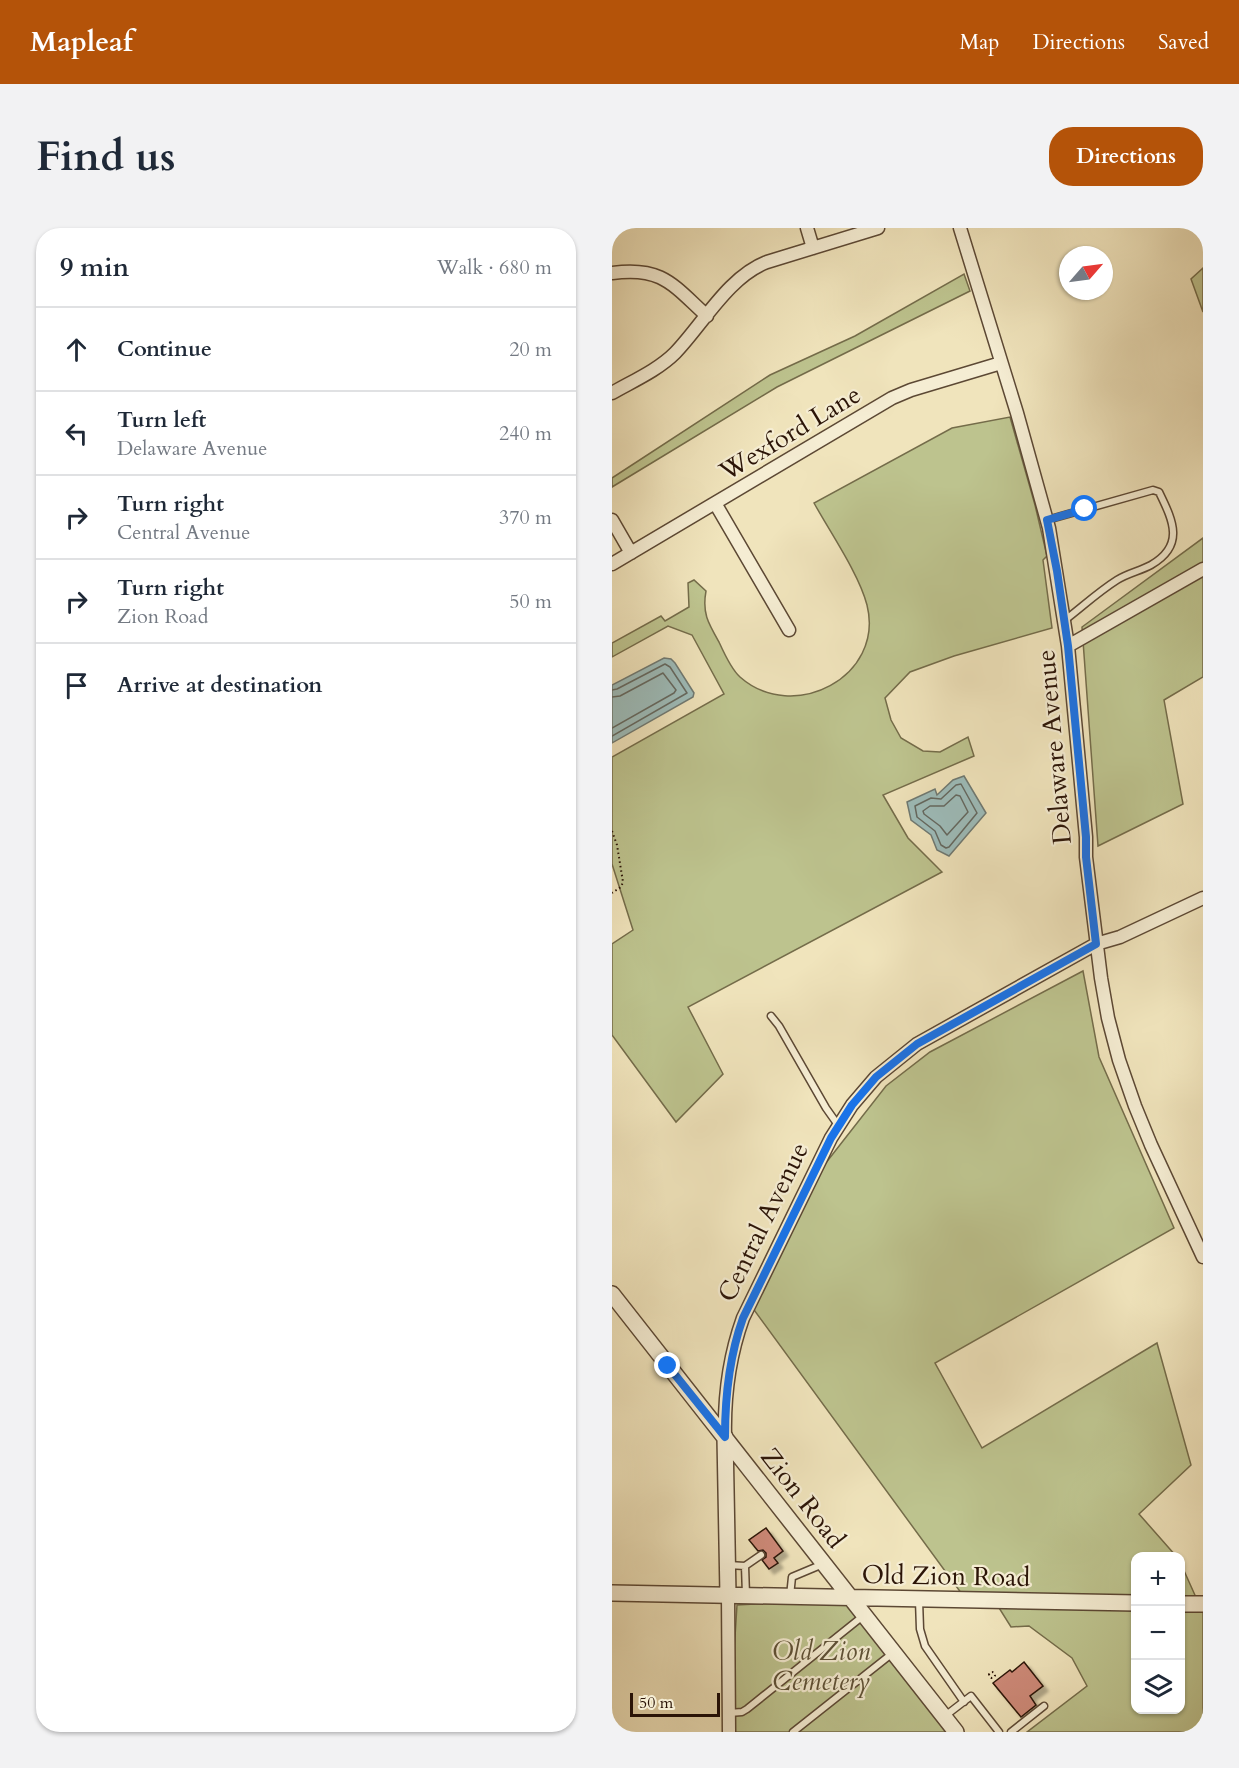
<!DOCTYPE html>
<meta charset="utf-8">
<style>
body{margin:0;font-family:Cardo,serif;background:#f2f2f3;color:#1f2937}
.controls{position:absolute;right:18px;bottom:18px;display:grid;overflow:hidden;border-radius:12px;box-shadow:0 2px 4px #0004}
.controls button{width:54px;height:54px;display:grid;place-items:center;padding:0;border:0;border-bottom:2px solid #e0e1e3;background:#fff;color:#1f2937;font:30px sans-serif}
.compass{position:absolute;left:447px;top:18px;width:54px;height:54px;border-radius:50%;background:#fff;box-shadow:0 2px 4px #0004;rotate:62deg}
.scale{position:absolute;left:18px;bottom:15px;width:90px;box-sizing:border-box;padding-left:6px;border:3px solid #2b1407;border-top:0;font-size:16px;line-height:21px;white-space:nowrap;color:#2b1407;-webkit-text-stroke:4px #f5edd3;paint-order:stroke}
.stop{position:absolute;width:18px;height:18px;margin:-14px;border:4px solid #1a73e8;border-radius:50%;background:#fff}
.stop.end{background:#1a73e8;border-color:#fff;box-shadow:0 2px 6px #0008}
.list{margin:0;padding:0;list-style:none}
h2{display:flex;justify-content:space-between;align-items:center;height:78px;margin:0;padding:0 24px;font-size:26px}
h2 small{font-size:20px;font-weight:400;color:#747a83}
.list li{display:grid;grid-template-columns:39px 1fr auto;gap:18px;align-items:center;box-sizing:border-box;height:84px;padding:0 24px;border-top:2px solid #e0e1e3}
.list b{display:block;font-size:22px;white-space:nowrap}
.list p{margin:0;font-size:20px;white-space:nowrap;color:#747a83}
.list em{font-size:20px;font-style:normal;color:#747a83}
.icon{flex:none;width:33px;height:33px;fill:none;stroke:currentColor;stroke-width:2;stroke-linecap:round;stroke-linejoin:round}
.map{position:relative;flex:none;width:591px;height:1504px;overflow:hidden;border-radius:24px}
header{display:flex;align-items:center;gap:36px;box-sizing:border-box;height:84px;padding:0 30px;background:#b45309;color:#fff}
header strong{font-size:28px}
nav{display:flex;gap:33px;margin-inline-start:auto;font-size:21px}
.intro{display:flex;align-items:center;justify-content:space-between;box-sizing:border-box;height:144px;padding:0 36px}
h1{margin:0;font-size:42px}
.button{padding:15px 27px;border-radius:24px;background:#b45309;color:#fff;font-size:21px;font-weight:700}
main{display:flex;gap:36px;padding:0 36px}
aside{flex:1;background:#fff;border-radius:24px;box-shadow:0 2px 4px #0004}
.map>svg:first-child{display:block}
.green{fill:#bdc38e;stroke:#746c4a;stroke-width:1.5}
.water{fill:#9dbcba;stroke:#6f7972;stroke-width:1.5}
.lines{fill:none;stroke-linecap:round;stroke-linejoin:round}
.shore{stroke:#646860;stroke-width:1.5}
.building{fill:#cd8978;stroke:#2b1407;stroke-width:1.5;filter:url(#shadow)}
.service-casing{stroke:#5c4834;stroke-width:9}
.minor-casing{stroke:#5c4834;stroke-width:15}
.tertiary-casing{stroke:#5c4834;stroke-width:18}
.path{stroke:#2b1407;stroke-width:2;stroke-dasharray:1.5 3;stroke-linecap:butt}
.service{stroke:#f5edd3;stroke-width:6}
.minor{stroke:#f5edd3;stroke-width:12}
.tertiary{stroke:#f5edd3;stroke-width:15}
.route{stroke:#1a73e8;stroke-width:8}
.labels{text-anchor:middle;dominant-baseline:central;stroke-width:4.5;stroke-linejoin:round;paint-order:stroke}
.street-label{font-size:26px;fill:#2b1407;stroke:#f5edd3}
.park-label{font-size:26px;font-style:italic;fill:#5e5136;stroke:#f5edd3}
</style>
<header>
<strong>Mapleaf</strong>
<nav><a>Map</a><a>Directions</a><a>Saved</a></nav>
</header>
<div class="intro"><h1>Find us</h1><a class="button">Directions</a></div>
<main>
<aside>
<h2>9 min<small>Walk · 680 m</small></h2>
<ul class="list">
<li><svg class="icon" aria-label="ahead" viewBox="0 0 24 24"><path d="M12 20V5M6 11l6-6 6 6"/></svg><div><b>Continue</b></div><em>20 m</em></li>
<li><svg class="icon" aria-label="left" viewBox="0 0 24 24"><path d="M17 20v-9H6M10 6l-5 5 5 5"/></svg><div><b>Turn left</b><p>Delaware Avenue</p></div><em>240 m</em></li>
<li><svg class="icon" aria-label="right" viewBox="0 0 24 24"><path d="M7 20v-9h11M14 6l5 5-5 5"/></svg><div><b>Turn right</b><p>Central Avenue</p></div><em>370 m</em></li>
<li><svg class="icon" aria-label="right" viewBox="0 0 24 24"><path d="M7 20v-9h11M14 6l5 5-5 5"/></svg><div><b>Turn right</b><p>Zion Road</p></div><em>50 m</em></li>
<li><svg class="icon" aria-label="arrive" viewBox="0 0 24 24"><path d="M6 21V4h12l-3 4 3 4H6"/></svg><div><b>Arrive at destination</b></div></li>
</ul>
</aside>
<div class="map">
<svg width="591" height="1504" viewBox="0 0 591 1504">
<defs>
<filter id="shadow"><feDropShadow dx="5" dy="5" stdDeviation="1.5" flood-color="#0004"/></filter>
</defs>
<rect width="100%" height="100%" fill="#f0e4bc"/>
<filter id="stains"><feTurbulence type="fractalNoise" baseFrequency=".00333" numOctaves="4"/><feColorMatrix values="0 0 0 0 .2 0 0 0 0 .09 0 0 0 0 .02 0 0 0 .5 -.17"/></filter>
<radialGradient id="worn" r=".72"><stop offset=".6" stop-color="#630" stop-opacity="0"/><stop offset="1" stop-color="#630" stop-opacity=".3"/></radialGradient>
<path class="green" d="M591,40v44l-12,-33z
M352,46l6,17 -193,96 -165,100v-9l158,-103 85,-39z
M398,189l25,88 12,51 -4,4 9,68 -98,28 -44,16 -25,26 6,22 10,18 22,13 17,1 28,-15 6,19 -91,39 25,43 34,34 -254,135 35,67 -47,48 -64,-87v-91l21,-14 -21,-66v-107l112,-63 -32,-59 -24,-9 -56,31v-14l49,-27 4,5 24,-14 -1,-24 6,-3 12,11c-4,22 2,32 13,51 5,11 12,27 21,35 53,47 145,0 127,-72 -8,-31 -37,-73 -53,-102l138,-75z
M591,310v139l-39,23 19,104 -85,42 -16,-219z
M471,743l16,86 75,171 -239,135 47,85 175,-105 34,122 -52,49 37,42h-40v154h44l1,-146 22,49v119h-176l60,-46 -15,-28 -43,-32 -18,1 -15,-24 -29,-2 -218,-298 51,-107 86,-110 44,-34z
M239,1371l105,133h-227l8,-127z"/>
<path class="water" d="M52,430l7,1 4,4 19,30 -1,4 -81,46v-58z
M352,548l22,37 -37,43 -12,-6 -6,-15 -20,-15 -4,-18 28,-13 2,6 16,-15z"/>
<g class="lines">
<path class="shore" d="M0,462l5,-1 48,-25 5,3 17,26 -75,43
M0,469l8,-1 43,-23 13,17 -2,3 -62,35
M349,556l16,29 -28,34 -3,1 -5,-3 -6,-14 -18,-14 -2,-11 16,-8 10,1 15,-14z
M344,567l4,1 8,16 -21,23 -7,-9 -16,-12 -1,-3 7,-5h14z"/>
</g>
<path class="building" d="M154,1300l17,23 -9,7 4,5 -9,6 -7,-9 4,-3v-4l-3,-3 -5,1 -9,-11z
M412,1434l19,24 -13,10 6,9 -15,12 -28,-34 17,-13 2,2z"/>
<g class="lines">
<defs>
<path id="service" d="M435,292l106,-30 6,2c13,27 27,53 -8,73 -11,6 -23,8 -34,15 -19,12 -35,27 -52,40
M159,788l8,10 47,82 12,17
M116,1337l17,1 1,29
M133,1338l16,-11
M178,1368l2,-19 31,-13
M307,1372l1,29 5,17 39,56
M117,1485l13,-1 5,-3 116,-93
M333,1488l26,-20 28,36
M181,1504l101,-80
M399,1504l33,-26"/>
<path id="minor" d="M195,0l6,20
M348,0l57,185 32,115 19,118 18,191v20l15,121 7,40 11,42 16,46 16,39 52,112
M0,45c50,-7 61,12 95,43
M0,165c21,-12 46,-23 63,-40 28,-29 53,-76 92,-91l111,-34
M103,275l74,127
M0,292l19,33
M0,336l280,-166 19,-8 90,-27
M456,418l135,-77
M113,1209c-1,-41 4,-80 18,-119l88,-180 21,-33 24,-28 41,-33 179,-100 24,-7 83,-39
M116,1367l1,137"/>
<path id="tertiary" d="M0,1066l344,438
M113,1209l3,158
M0,1365l524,10
M568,1376h23"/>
</defs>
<use href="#service" class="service-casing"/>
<use href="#minor" class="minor-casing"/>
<use href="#tertiary" class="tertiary-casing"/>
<path class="path" d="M0,603l5,14 6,37 -2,5 -9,6
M377 1447a3 3 0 1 1 6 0a3 3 0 1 1-6 0Z"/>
<use href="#service" class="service"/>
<use href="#minor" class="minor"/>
<use href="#tertiary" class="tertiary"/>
</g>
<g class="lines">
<path class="route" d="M56,1138l57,71c0,-41 4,-80 18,-119l88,-180 21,-33 24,-28 41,-33 179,-100 -10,-87v-20l-18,-191 -11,-75 -10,-51 38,-11"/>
</g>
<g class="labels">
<g class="street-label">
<text transform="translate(178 205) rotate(-31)">Wexford Lane</text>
<text transform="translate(442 519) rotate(-95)">Delaware Avenue</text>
<text transform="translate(151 994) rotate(-64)">Central Avenue</text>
<text transform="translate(191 1270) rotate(52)">Zion Road</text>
<text transform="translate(334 1348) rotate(1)">Old Zion Road</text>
</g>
<g class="park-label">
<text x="209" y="1423">Old Zion<tspan x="209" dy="30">Cemetery</tspan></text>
</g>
</g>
<rect width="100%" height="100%" filter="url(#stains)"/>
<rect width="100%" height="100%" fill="url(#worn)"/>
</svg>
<div class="controls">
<button>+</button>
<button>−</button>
<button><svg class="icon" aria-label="layers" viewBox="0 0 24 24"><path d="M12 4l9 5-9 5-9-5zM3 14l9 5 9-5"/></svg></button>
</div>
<svg class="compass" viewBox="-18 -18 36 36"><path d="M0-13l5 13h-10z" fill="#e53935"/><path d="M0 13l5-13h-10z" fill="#747a83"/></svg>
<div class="scale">50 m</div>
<div class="stop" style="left:473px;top:281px"></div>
<div class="stop end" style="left:56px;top:1138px"></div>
</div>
</main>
